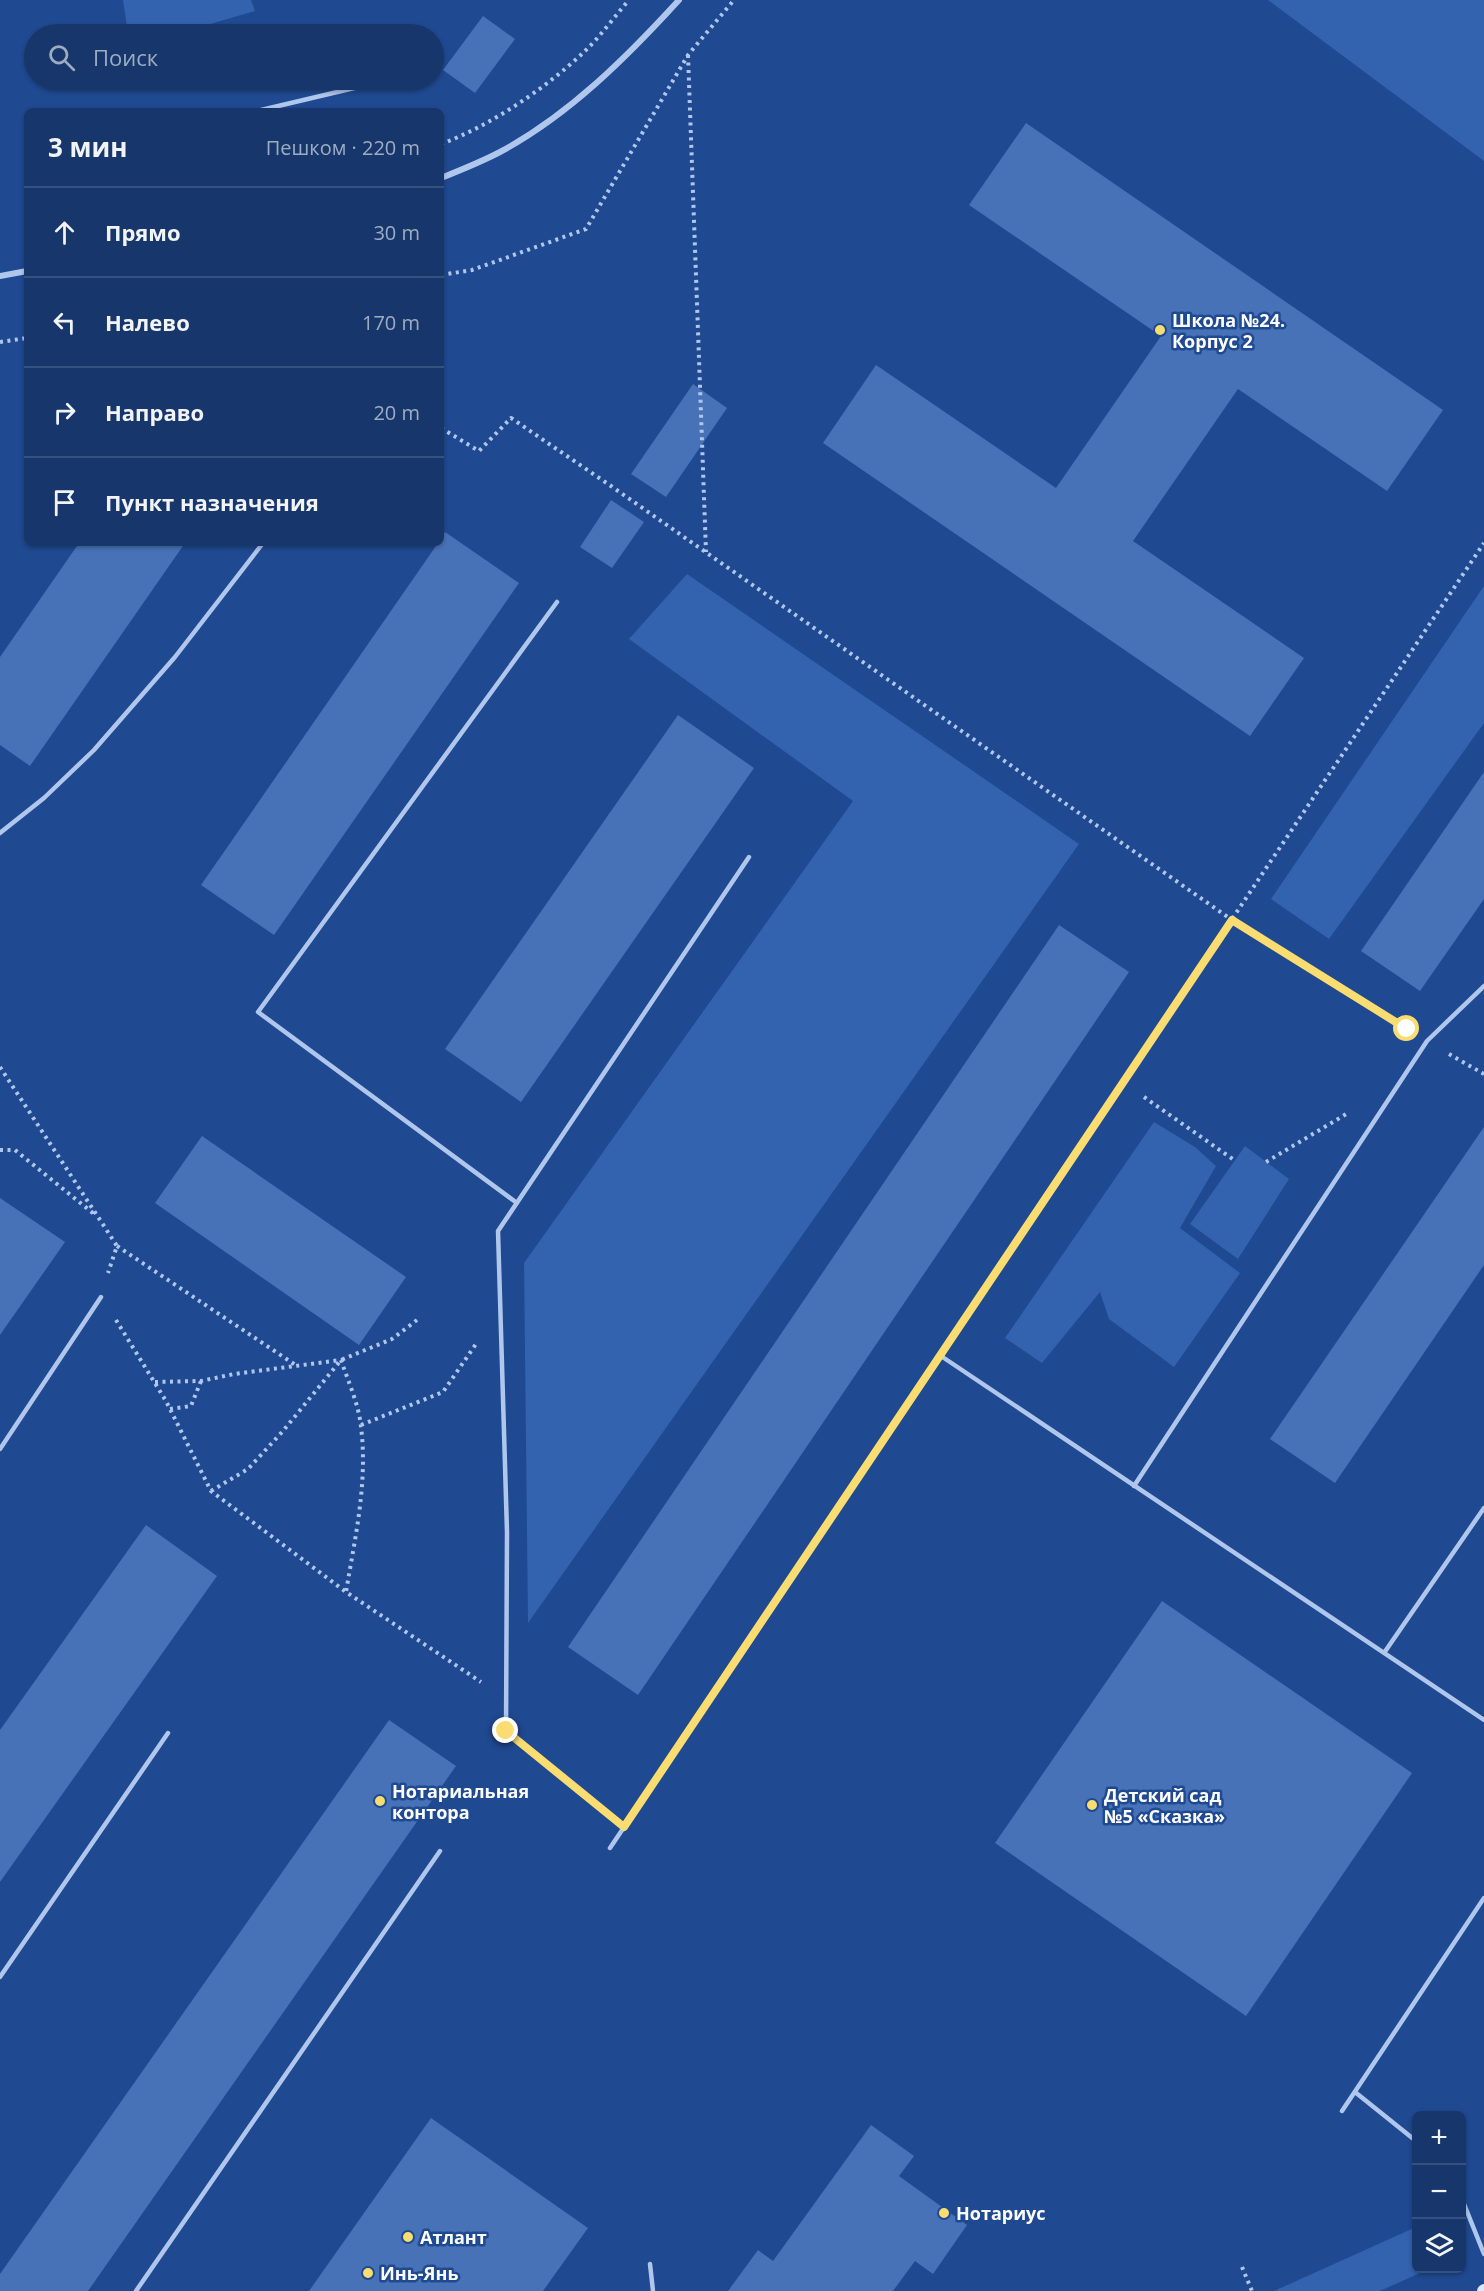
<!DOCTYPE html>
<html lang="ru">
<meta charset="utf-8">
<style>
body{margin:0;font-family:"Open Sans",sans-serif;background:#203f72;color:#f1f3f6}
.controls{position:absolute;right:18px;bottom:18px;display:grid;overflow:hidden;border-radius:9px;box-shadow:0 2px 4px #0004}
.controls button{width:54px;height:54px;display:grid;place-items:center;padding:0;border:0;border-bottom:2px solid #36517f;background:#17376c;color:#f1f3f6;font:30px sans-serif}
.stop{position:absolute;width:18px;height:18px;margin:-14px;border:4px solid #fbdc70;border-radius:50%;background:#fff}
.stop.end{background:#fbdc70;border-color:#fff;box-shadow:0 2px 6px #0008}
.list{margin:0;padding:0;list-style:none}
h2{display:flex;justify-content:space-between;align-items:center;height:78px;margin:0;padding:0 24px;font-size:26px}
h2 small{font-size:20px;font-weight:400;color:#9eacc2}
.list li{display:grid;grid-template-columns:39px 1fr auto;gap:18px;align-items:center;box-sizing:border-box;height:90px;padding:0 24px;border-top:2px solid #36517f}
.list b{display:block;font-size:22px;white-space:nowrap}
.list em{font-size:20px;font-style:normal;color:#9eacc2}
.icon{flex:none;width:33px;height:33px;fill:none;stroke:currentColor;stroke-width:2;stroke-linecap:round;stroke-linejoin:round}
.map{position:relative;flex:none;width:1484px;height:2291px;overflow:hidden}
.search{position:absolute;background:#17376c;box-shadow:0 2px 4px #0004;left:24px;top:24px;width:420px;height:66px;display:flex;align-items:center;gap:15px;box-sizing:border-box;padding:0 21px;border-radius:33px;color:#9eacc2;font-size:22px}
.panel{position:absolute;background:#17376c;box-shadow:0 2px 4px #0004;left:24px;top:108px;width:420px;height:438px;border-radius:9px}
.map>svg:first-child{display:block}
.green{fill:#3362ae}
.building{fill:#4872b7}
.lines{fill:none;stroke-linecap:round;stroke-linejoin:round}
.path{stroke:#b0c7ed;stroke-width:4;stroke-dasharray:3 4.5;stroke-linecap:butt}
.lane{stroke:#b0c7ed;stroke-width:4.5}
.street{stroke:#b0c7ed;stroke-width:6}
.secondary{stroke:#dce7fa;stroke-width:12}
.route{stroke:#fbdc70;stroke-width:8}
.poi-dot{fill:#fbdc70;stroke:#1f4990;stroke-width:2}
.labels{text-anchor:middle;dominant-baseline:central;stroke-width:5;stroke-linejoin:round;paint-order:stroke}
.poi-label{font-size:18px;font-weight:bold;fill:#fff;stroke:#1f4990;text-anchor:start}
</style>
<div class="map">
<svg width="1484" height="2291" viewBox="0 0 1484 2291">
<rect width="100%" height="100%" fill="#1f4990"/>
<path class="green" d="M123,0h128l4,11 -79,23h-48z
M1268,0h216v161z
M687,574l392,270 -551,779 -4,-360 329,-462 -224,-162z
M1484,586v137l-155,216 -58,-40z
M1154,1122l41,25 21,19 -36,62 60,45 -66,94 -65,-48 -9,-27 -58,71 -37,-25z
M1245,1146l44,33 -51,80 -48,-35z
M1416,2227v41l13,1 -49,22h-106z"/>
<path class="building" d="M483,16l32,23 -40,54 -32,-23z
M1026,123l417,287 -56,81 -149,-102 -105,152 171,117 -54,78 -427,-293 53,-78 180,123 105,-152 -192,-131z
M693,384l34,24 -61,89 -35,-23z
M611,500l33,22 -32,46 -32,-21z
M445,532l74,51 -245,352 -73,-50 237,-342h3v-5z
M79,543h106l-155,223 -30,-21v-88z
M678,715l76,53 -233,334 -76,-53z
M1484,772v127l-64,92 -59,-40z
M1059,925l70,47 -491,723 -70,-48z
M1484,1127v138l-149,218 -65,-44z
M202,1136l204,141 -47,68 -204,-142z
M0,1198l65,44 -65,93z
M146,1525l71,51 -217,306v-152z
M1162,1601l250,172 -166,243 -251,-173z
M389,1720l67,46 -368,525h-88v-17z
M431,2118l157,110 -45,63h-234z
M871,2125l43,31 -15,20 68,49 -34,49 -18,-13 -22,30h-165l30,-41 15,11z"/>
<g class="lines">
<path class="path" d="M688,55l18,497
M441,144c49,-18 105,-56 143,-92 16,-15 30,-35 45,-52
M441,275l31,-5 114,-41 102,-174 46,-55
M0,342l27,-4
M441,428l38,23 32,-33 100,68 621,434 175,109
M1224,931l260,-388
M1449,1054l35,20
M0,1067l117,179 -9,27
M1144,1097l90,63
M0,1150h15l79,64
M1266,1162l82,-49
M117,1246l180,120
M116,1320l50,81 45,90 135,101 135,90
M155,1382l46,-1 33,-7 107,-14c7,21 18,45 20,67 7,55 -6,111 -15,165
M170,1409l21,-3 10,-25
M361,1425l82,-33 33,-48
M211,1491l37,-22 35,-38 58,-71 51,-21 25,-19
M1242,2267l10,24"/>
<path class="lane" d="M257,111l131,-31
M0,833l44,-35 50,-48 81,-93 88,-114
M1211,951l-270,405 543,364
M517,1203l-259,-191 299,-410
M0,1449l101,-152
M1134,1486l293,-445 57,-55
M1384,1653l100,-145
M624,1827l-118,-96 1,-199 -9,-301 251,-374
M610,1848l331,-492
M0,1977l168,-244
M1355,2092l61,49
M1342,2111l142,-213
M1462,2199l22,55
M650,2264l3,27
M136,2291l304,-440"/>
<path class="street" d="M441,178c20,-8 40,-16 59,-26 69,-37 127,-95 179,-152
M0,276l27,-5"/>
<path class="secondary" d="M1483,2291l1,-1"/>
</g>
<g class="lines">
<path class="route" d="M506,1731l118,96 608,-907 175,109"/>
</g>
<g class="poi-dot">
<circle cx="1160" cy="330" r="6"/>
<circle cx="380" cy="1801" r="6"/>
<circle cx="1092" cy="1805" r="6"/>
<circle cx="944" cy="2213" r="6"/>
<circle cx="408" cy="2237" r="6"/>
<circle cx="368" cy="2273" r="6"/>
</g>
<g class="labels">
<g class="poi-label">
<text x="1172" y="320">Школа №24.<tspan x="1172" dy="21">Корпус 2</tspan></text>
<text x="392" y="1791">Нотариальная<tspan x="392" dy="21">контора</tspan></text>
<text x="1104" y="1795">Детский сад<tspan x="1104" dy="21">№5 «Сказка»</tspan></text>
<text x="956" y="2213">Нотариус</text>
<text x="420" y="2237">Атлант</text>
<text x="380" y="2273">Инь-Янь</text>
</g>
</g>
</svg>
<div class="controls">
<button>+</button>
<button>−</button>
<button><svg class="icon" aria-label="layers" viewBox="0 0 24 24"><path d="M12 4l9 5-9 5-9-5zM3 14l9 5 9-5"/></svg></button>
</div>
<div class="stop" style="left:1407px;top:1029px"></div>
<div class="stop end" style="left:506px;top:1731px"></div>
<div class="search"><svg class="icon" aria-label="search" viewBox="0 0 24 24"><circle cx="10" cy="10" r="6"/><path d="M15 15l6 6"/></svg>Поиск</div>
<section class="panel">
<h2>3 мин<small>Пешком · 220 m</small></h2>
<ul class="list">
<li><svg class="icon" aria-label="ahead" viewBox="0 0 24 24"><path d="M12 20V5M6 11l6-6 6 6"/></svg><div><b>Прямо</b></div><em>30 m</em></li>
<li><svg class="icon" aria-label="left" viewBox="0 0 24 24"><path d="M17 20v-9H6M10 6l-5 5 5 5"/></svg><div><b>Налево</b></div><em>170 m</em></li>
<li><svg class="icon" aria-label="right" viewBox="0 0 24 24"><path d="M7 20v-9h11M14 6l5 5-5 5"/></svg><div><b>Направо</b></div><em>20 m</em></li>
<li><svg class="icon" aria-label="arrive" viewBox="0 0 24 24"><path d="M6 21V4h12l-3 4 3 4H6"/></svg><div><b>Пункт назначения</b></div></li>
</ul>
</section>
</div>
